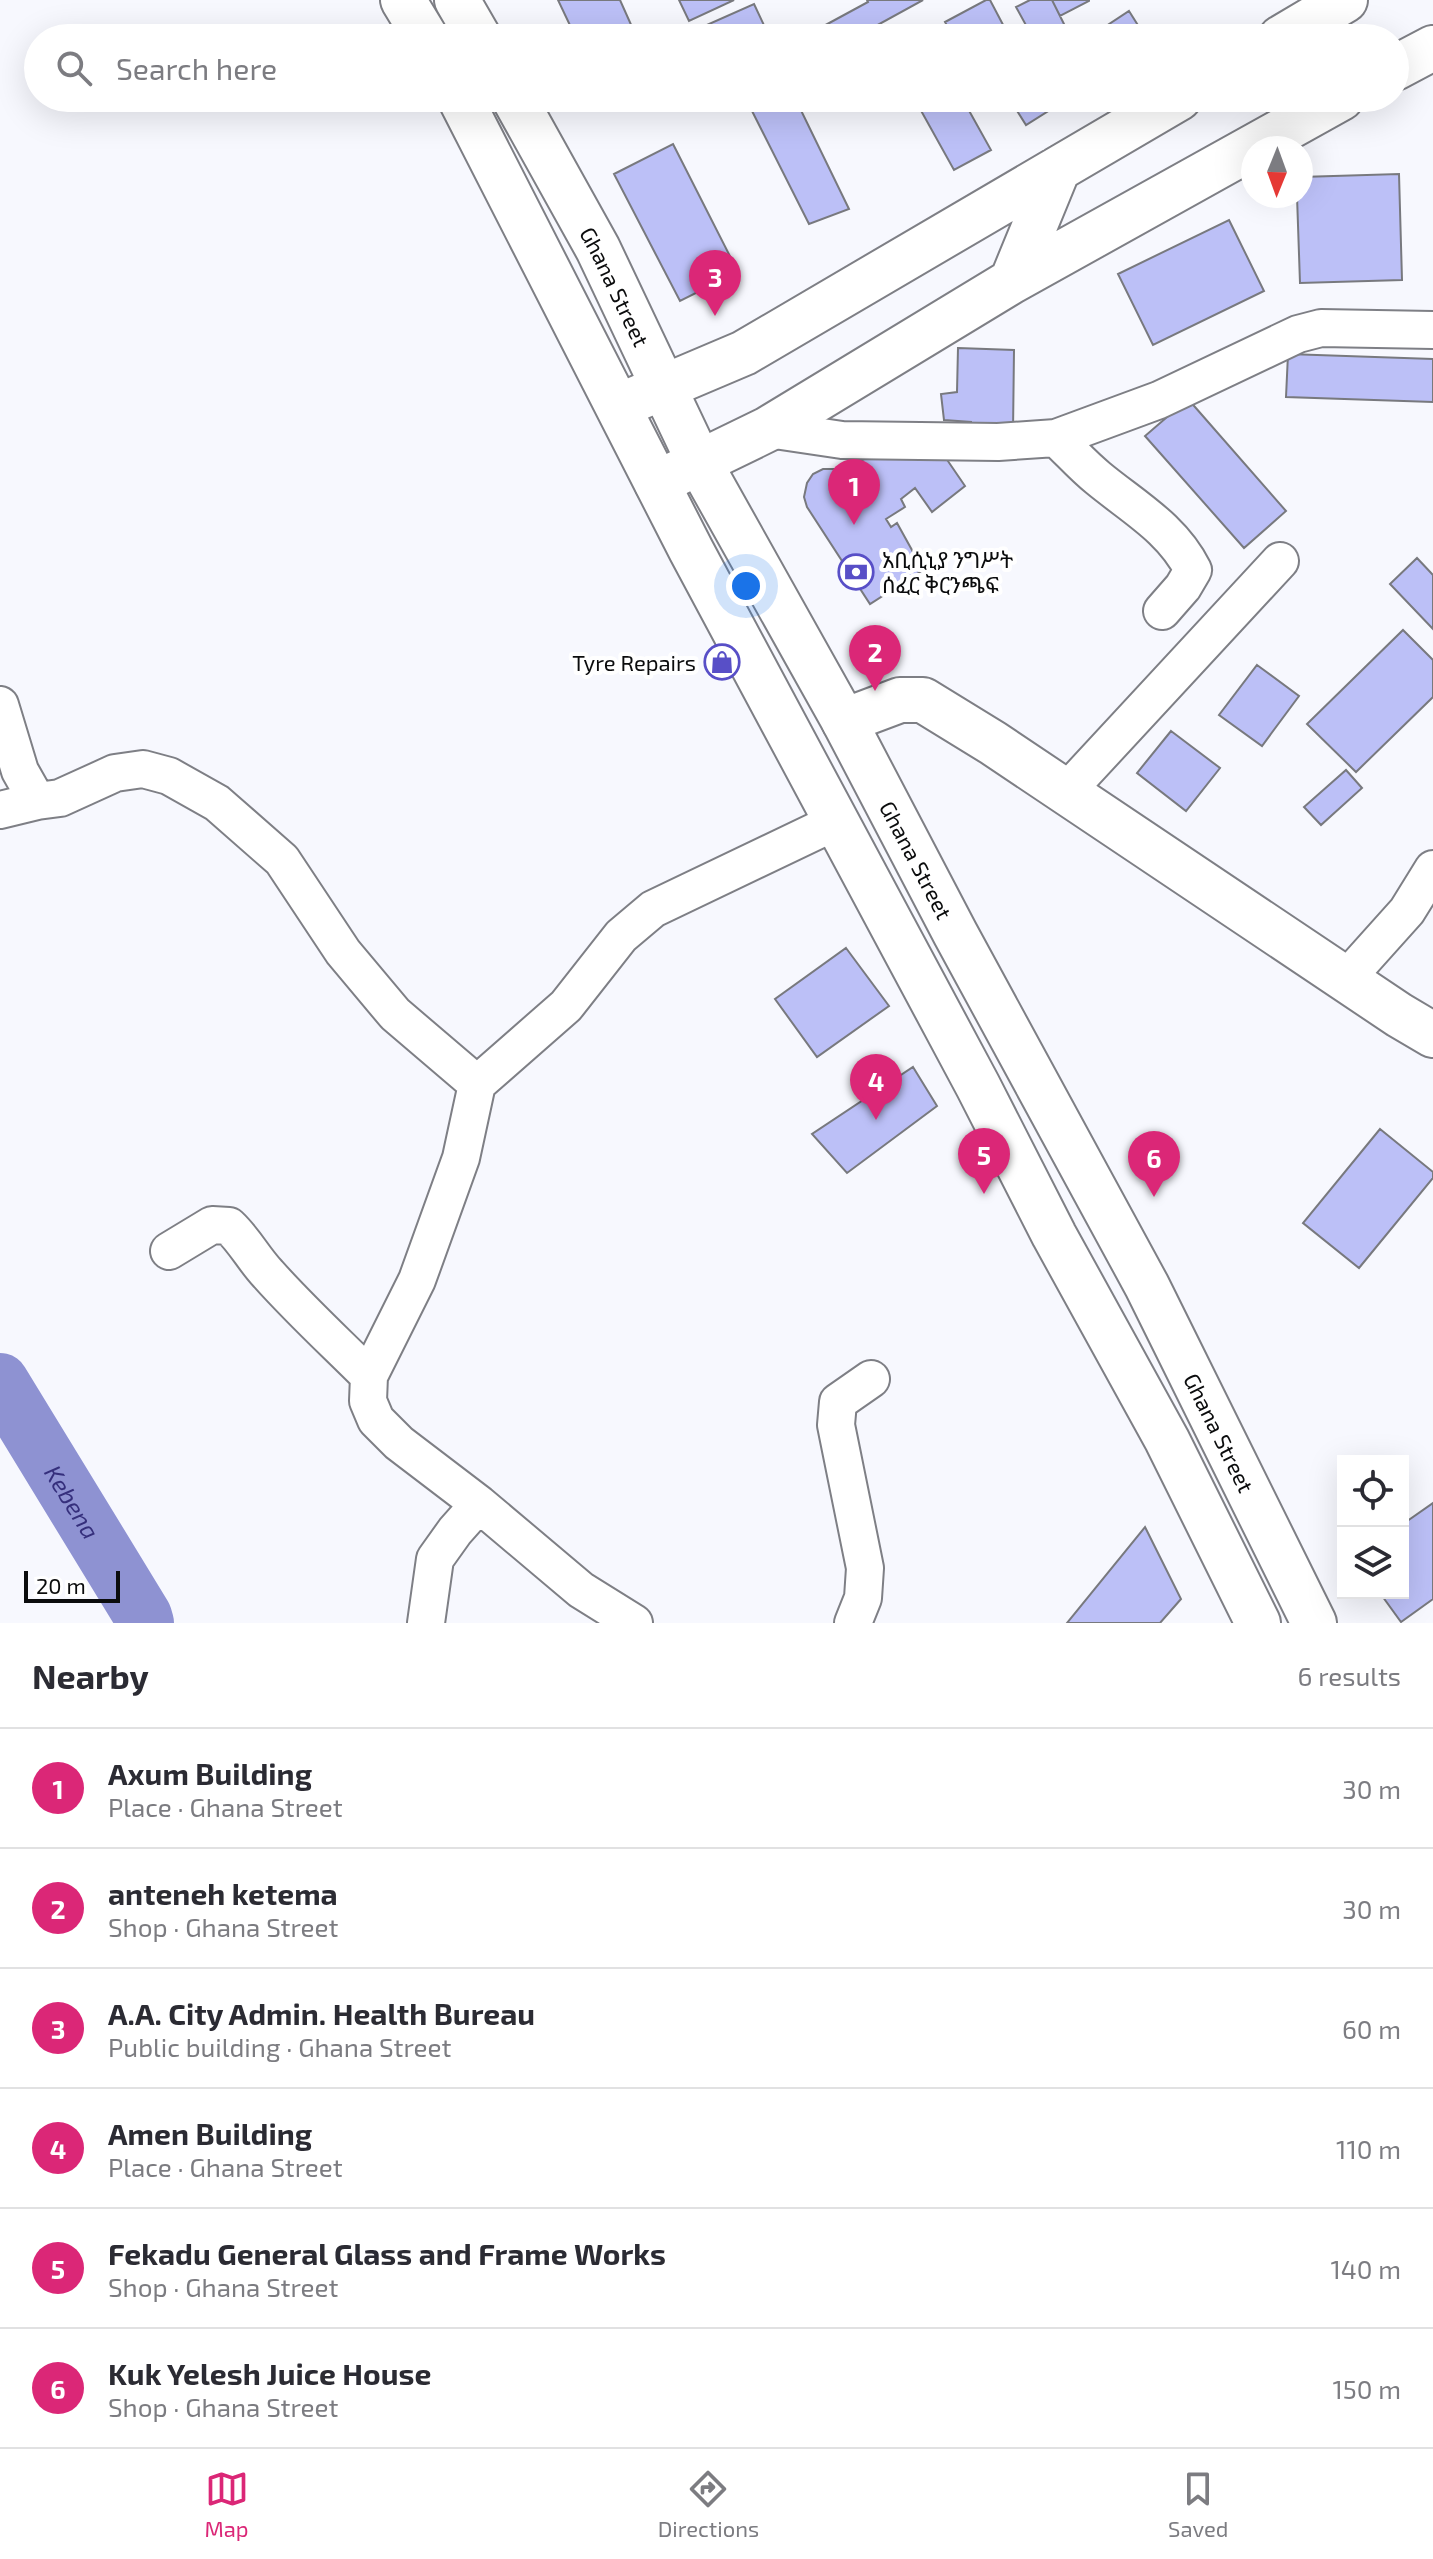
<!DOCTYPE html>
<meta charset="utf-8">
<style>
body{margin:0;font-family:"Exo 2","Noto Sans Ethiopic",sans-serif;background:#f7f7f7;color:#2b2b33}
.controls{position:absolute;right:24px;bottom:24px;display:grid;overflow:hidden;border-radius:0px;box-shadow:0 8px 32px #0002}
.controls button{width:72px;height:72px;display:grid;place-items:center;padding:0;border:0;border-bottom:2px solid #e1e1e2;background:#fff;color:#2b2b33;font:40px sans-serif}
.compass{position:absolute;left:1241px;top:136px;width:72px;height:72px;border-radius:50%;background:#fff;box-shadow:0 8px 32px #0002;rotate:181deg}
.scale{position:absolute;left:24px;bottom:20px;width:96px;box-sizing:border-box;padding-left:8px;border:4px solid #0b0c0d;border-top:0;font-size:22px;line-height:28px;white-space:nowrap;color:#0b0c0d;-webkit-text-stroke:6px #fff;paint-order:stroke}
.you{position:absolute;left:746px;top:586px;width:28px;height:28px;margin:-20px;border:6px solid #fff;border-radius:50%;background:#1a73e8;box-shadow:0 0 0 12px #1a73e833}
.badge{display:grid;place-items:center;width:52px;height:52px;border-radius:50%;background:#db2777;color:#fff;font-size:26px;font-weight:700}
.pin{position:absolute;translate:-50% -66px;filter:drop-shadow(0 2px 4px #0008)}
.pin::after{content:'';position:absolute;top:42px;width:28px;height:24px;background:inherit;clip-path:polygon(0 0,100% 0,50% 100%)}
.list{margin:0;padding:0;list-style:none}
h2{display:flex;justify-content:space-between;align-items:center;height:104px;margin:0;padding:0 32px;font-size:34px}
h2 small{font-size:26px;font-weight:400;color:#7c7c81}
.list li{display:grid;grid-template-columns:52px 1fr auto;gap:24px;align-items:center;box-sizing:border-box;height:120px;padding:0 32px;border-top:2px solid #e1e1e2}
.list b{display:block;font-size:30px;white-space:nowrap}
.list p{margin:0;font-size:26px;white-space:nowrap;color:#7c7c81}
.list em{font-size:26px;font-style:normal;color:#7c7c81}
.icon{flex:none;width:44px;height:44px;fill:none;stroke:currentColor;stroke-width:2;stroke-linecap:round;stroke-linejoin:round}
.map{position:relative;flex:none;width:1433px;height:1623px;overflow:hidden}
.search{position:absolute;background:#fff;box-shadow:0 8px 32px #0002;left:24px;right:24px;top:24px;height:88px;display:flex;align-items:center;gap:20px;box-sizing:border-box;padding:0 28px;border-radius:44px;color:#7c7c81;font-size:30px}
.sheet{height:824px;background:#fff}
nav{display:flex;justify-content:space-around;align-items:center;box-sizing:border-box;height:112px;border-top:2px solid #e1e1e2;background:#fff;font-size:22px;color:#7c7c81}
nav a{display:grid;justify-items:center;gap:4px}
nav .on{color:#db2777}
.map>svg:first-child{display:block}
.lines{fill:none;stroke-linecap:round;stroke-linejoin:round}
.river{stroke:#8e92d2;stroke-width:58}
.building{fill:#bcc0f7;stroke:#78797e;stroke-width:2}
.minor-casing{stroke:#7e7f85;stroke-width:40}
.tertiary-casing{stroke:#7e7f85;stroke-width:48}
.secondary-casing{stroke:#7e7f85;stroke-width:48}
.primary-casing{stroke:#7e7f85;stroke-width:48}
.minor{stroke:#fff;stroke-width:36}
.tertiary{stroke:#fff;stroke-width:44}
.secondary{stroke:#fff;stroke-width:44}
.primary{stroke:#fff;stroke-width:44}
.labels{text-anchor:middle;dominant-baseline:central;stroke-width:8;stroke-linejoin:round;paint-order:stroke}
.street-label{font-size:22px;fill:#0b0c0d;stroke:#fff}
.poi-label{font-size:22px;fill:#0b0c0d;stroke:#fff;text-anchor:start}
.water-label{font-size:24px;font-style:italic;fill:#352f7c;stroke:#fff}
</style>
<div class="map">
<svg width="1433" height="1623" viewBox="0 0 1433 1623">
<rect width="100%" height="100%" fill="#f7f8fe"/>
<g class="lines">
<path class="river" id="s1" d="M0,1382l143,234 2,7"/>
</g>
<path class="building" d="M558,0h62l17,38h-61z
M679,0h55l-45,21z
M867,0h56l-69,38h-28l-6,-10 48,-26z
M986,0h4l20,38h-56l-9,-16z
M1030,0h22l19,38h-38l-17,-31z
M1052,0h37v1l-29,15z
M754,4l16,34h-65l-5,-10z
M1129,11l17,27h-58z
M780,98h15l54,111 -40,15 -57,-113z
M914,98h48l29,52 -37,20z
M1009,98h60l-43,27z
M673,144l65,128 -58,29 -66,-127z
M1399,174l3,106 -102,3 -3,-87h4v-19z
M1229,220l35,71 -111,54 -35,-71z
M958,348l56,2 -1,82h-42v-10l-27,-2 -3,-26 16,-2z
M1288,354l145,5v43l-147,-5z
M1188,399l98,112 -42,37 -99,-112z
M939,448l26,38 -33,26 -17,-24 -14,11 4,8 -19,12 5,8 6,-4 26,47 -53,34 -63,-97 -3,-10 3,-14 6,-9 10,-5h22l27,-14z
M1417,558l16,17v54l-43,-45z
M1403,630l30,30v37l-77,75 -49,-48z
M1257,665l42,31 -37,50 -43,-31z
M1171,731l49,37 -34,43 -49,-38z
M1346,770l16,18 -41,37 -17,-18z
M846,948l43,58 -72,51 -42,-58z
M913,1067l24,39 -90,67 -35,-39z
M1380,1129l53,43v6l-74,90 -56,-45z
M1433,1503v96l-32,23 -21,-29h23v-69z
M1145,1527l36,72 -21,24h-93z"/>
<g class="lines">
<defs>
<path id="minor" d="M768,429l74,11 156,2 58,-4 103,-38 139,-66 23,-6 112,2
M1056,438c14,13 27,28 42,40 35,29 74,50 95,92l-10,17 -21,24
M0,705l20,66 17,30 23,-3 55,-25 28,-4 26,7 48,27 65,57 61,92 52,62 82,70
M1066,792l214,-231
M0,810l37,-9
M1346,979l61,-68 26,-42
M169,1251l43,-26 17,1c16,15 24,32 39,48 32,36 67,68 101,102
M426,1623l9,-64 20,-28 24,-27
M634,1623l-53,-33 -102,-86 -80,-61 -23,-23 -8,-19 1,-25 48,-96 44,-122 16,-74 89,-78 55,-70 32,-27 184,-88
M853,1623l10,-25 2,-30 -29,-143 2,-23 33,-23"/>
<path id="tertiary" d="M844,721l56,-21h23l70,43 406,272 34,20"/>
<path id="secondary" d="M1281,38l64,-38
M1395,68l38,-20
M1012,281l46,-112
M619,406l125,-53 435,-255
M657,483l111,-54 244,-148 329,-183"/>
<g id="primary">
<path d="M403,0l23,38"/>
<path d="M457,0l22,38"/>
<path d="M460,98l231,452 287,536 76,149 113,205 91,183"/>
<path id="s2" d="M514,98l84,151 101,213 145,259 111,212 192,353 167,337"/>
</g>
</defs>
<use href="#minor" class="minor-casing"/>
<use href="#tertiary" class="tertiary-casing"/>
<use href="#secondary" class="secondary-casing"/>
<use href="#primary" class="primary-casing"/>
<use href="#minor" class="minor"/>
<use href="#tertiary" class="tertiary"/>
<use href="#secondary" class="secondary"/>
<use href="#primary" class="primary"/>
</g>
<defs>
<symbol id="bank-ring" viewBox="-11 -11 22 22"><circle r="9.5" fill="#fff" stroke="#584fc7" stroke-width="1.5"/><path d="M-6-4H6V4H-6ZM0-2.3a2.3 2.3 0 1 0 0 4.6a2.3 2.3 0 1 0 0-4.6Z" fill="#584fc7"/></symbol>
<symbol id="shop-ring" viewBox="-11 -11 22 22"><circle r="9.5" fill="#fff" stroke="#584fc7" stroke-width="1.5"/><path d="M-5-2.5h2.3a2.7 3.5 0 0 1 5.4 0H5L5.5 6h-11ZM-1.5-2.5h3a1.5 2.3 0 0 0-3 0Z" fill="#584fc7"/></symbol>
</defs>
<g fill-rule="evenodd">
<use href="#bank-ring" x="836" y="552" width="40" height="40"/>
<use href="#shop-ring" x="702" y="642" width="40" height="40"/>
</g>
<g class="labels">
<g class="street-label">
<text stroke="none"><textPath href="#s2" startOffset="214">Ghana Street</textPath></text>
<text stroke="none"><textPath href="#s2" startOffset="862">Ghana Street</textPath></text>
<text stroke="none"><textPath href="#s2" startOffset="1510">Ghana Street</textPath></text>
</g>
<g class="poi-label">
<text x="882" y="559">አቢሲኒያ ንግሥት<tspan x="882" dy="25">ሰፈር ቅርንጫፍ</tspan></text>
<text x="696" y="662" text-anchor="end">Tyre Repairs</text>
</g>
<g class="water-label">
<text stroke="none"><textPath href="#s1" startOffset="140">Kebena</textPath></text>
</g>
</g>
</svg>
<div class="controls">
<button><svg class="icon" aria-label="locate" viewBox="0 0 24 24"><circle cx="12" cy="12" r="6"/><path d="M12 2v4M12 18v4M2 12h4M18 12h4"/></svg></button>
<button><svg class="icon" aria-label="layers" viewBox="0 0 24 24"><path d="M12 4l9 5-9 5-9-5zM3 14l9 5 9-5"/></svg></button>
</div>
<svg class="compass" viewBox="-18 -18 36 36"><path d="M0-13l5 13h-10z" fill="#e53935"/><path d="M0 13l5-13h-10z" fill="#7c7c81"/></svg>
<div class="scale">20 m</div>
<div class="you"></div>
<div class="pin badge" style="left:854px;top:525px">1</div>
<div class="pin badge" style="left:875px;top:691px">2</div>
<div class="pin badge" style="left:715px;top:316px">3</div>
<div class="pin badge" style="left:876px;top:1120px">4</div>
<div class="pin badge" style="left:984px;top:1194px">5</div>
<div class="pin badge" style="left:1154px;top:1197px">6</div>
<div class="search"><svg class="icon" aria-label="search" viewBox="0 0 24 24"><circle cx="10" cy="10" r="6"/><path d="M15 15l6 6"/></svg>Search here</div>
</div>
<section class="sheet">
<h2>Nearby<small>6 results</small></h2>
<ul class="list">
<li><span class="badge">1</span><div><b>Axum Building</b><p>Place · Ghana Street</p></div><em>30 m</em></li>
<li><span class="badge">2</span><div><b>anteneh ketema</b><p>Shop · Ghana Street</p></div><em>30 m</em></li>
<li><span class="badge">3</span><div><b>A.A. City Admin. Health Bureau</b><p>Public building · Ghana Street</p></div><em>60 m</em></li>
<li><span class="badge">4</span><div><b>Amen Building</b><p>Place · Ghana Street</p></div><em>110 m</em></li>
<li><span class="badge">5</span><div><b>Fekadu General Glass and Frame Works</b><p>Shop · Ghana Street</p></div><em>140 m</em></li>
<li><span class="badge">6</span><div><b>Kuk Yelesh Juice House</b><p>Shop · Ghana Street</p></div><em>150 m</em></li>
</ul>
</section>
<nav>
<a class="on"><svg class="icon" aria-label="map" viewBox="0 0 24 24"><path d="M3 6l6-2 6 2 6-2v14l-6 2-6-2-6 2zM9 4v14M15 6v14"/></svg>Map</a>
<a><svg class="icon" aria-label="directions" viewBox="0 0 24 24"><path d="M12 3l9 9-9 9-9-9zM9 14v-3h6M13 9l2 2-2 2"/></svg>Directions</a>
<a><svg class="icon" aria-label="saved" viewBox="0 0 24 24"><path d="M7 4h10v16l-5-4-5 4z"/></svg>Saved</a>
</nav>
